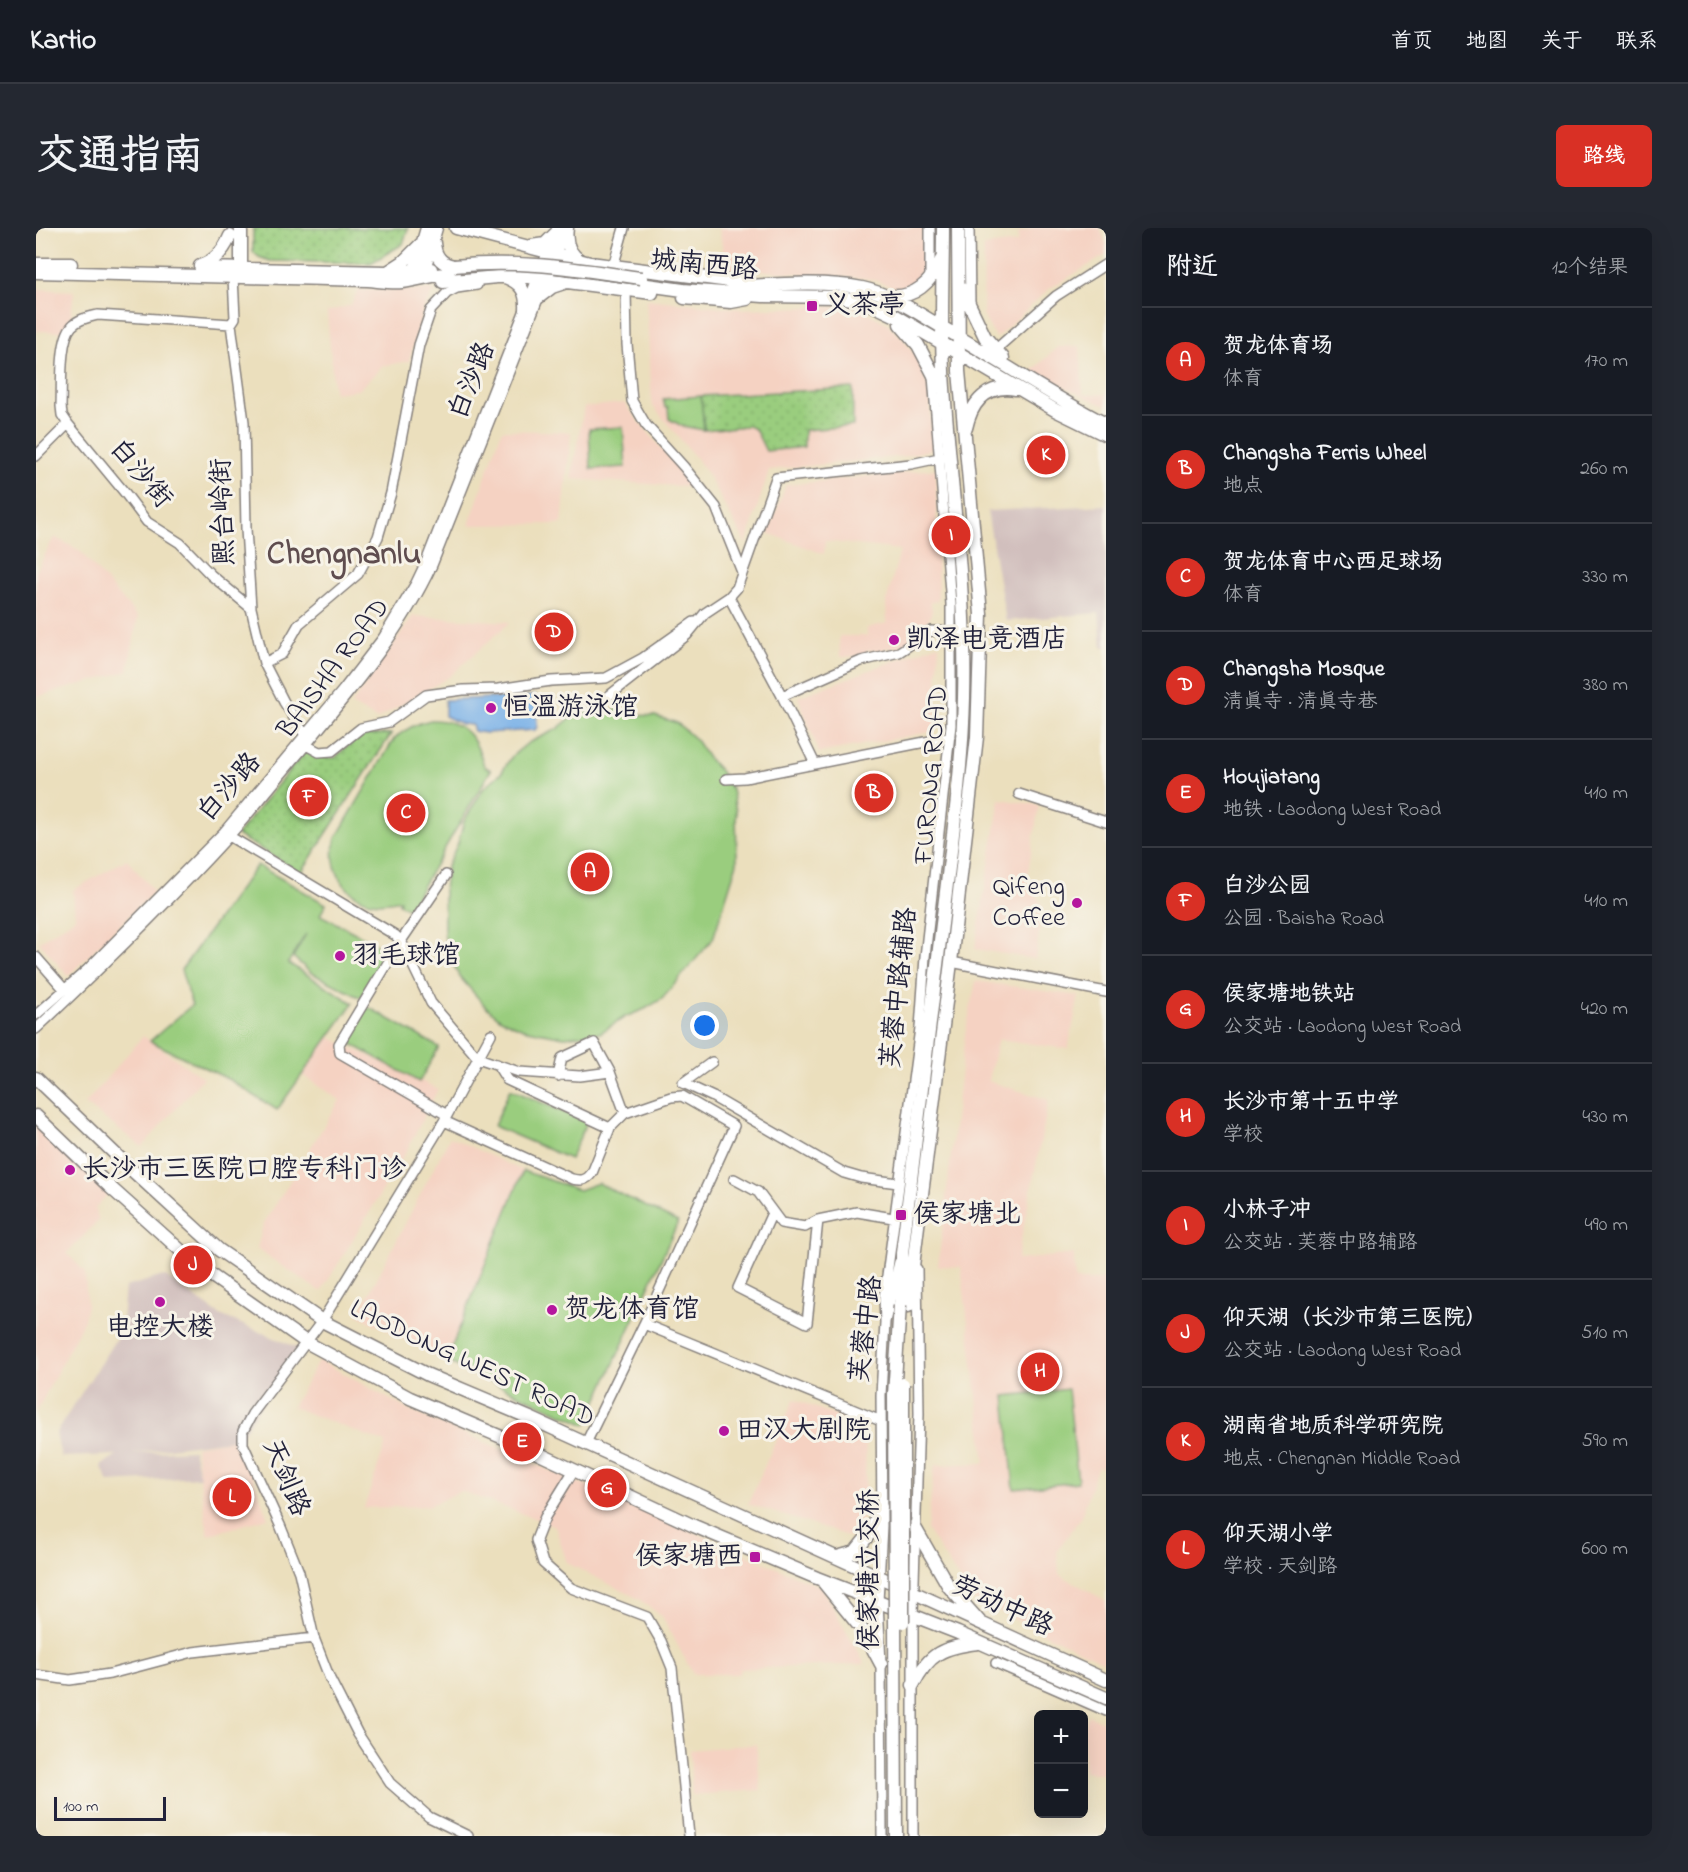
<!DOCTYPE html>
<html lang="zh">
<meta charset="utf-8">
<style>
body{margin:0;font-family:"Indie Flower","LXGW WenKai TC",sans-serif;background:#242831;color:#f1f3f6}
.controls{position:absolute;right:18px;bottom:18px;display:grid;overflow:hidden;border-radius:9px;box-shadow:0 6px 24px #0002}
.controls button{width:54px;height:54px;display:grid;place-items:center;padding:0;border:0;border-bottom:2px solid #363941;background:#171b24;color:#f1f3f6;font:30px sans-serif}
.scale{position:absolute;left:18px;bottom:15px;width:112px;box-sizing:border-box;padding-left:6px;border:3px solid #22223b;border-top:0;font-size:16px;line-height:21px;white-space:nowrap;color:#22223b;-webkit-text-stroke:4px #f7f3e8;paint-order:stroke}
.you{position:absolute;left:669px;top:798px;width:21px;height:21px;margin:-15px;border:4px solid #fff;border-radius:50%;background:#1a73e8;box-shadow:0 0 0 9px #1a73e833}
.badge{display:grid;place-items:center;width:39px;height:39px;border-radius:50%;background:#d93025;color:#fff;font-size:20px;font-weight:700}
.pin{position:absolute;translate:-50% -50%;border:3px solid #fff;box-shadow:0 2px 6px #0006}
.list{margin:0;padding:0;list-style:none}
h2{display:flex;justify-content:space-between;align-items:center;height:78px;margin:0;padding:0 24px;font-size:26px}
h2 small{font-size:20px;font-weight:400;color:#9ea1a6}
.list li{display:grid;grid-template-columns:39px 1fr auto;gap:18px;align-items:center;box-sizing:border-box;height:108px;padding:0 24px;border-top:2px solid #363941}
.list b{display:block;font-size:22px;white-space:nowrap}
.list p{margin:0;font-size:20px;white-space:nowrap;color:#9ea1a6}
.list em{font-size:20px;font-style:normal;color:#9ea1a6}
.map{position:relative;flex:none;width:1070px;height:1608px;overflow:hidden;border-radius:9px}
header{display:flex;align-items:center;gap:36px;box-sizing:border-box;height:84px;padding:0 30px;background:#171b24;border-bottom:2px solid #363941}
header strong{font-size:28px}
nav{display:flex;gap:33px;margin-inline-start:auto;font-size:21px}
.intro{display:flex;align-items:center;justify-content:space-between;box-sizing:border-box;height:144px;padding:0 36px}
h1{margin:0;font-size:42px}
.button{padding:15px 27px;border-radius:9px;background:#d93025;color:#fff;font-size:21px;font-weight:700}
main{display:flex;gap:36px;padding:0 36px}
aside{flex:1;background:#171b24;border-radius:9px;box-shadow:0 6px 24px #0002}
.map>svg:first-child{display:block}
.built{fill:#f5d2c2}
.industrial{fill:#d1bfbd}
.park{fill:url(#park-dots);stroke:#5e785c;stroke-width:1.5}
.pitch{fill:#9acd7e;stroke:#5e785c;stroke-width:1.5}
.water{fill:#78b0e8;stroke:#4d6992;stroke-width:1.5}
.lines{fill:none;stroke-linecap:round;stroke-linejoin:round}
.minor-casing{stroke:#86807c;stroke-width:12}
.major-casing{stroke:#86807c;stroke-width:15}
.minor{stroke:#fff;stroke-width:9}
.major{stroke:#fff;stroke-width:12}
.major-bridge-casing{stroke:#86807c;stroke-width:15;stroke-linecap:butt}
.major-bridge{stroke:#fff;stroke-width:12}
.poi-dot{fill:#b5179e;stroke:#f7f3e8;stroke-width:2}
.labels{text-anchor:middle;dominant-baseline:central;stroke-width:6;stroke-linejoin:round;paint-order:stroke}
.street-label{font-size:27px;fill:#22223b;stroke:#f7f3e8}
.poi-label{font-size:27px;fill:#22223b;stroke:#f7f3e8;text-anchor:start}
.district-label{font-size:33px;font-weight:bold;fill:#5f4d4f;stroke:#f7f3e8}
</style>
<header>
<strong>Kartio</strong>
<nav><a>首页</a><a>地图</a><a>关于</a><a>联系</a></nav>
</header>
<div class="intro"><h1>交通指南</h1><a class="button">路线</a></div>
<main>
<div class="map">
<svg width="1070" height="1608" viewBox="0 0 1070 1608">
<defs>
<pattern id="park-dots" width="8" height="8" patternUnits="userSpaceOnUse" patternTransform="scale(1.5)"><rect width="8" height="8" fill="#9acd7e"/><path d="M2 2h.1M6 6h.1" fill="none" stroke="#84b06e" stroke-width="1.8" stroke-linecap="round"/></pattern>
</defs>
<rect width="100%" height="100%" fill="#f7f3e8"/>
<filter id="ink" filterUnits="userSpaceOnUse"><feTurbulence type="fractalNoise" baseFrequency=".0167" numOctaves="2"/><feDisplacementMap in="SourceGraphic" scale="12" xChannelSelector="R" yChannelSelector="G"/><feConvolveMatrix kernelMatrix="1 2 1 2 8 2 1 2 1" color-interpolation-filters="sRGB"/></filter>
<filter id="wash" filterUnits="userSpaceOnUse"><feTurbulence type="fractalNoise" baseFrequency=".008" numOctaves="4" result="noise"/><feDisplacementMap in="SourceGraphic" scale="24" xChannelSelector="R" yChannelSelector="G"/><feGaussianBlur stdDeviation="1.35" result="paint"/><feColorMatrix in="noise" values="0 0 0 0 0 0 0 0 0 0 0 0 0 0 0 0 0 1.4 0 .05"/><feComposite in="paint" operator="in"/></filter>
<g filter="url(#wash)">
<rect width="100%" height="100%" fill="#ebdfbd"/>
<path class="built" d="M683,0h205v42l-6,16 -18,3 -29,-10 -145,-11z
M996,0h68l6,16v11l-57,34 -53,49 -13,-22 1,-70 34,-4v-9z
M0,61l38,2 -5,41 -33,-1z
M322,62h76l-10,18 -15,53 -26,5 -25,24 -24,3 -7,-81 24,-7z
M610,71l95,10 113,-3 33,17 17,17 15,20 10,30 4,59 -28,7 -136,14 -23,74 -42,-76 -52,-63z
M1044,118l3,49 23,-1v12l-23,-10 -51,-25 26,-24z
M588,175l69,84 -122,-8 13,-72z
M466,202l69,2 -9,92 -93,1z
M900,241l2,132 -7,1 1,9 -4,10 -14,13 1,7 -15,6 -15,1 -1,2 -18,1v5l-26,1 -1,-21h28v-8l20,-5 -1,-20 14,-53 -75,-9 -1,13 -56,-21 18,-48z
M18,309l25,13 59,67 -10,54 -92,26v-125z
M377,388l97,6 -61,55 -72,42 -26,-14z
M903,416l-4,87 -116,22 -21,-56z
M964,571l39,6 -12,73 16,29 -8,52 -60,-10z
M91,631l27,33 -86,84 -29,-34 36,-24 -2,-28z
M940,753l103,15 -11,53 -70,-10 -10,42 61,19 -32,160 57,-6 1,26h31v187l-9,1 -16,49 -24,34 2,23 47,27v62l-134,-64 -45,-69 8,-65 50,-2 -24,-196 -23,-1 27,-231z
M107,808l60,42 -61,69 -57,-43z
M293,809l109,52 -32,63 -85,140 -64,-43 6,-24 77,-125 -38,-25z
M0,896l75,67 -16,17 4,12 -32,33 18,19 2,33 -3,15 -48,93z
M414,909l73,34 -77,190 -88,-46z
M283,1132l90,50 412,177 44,77 -124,5 -2,5h-46l-31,-58 -25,-18 -70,-35 -12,-37 -94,-35 -32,15 -65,2 22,-65 -94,-36z
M758,1171l72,29 -1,85 -14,24 -103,-33z
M203,1211l29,79 -60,17 -13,-89z
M1052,1487l18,8v51l-22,-2v-39z
M720,1516l5,46 -69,5 -2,-45z"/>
<path class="industrial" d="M1070,277v142h-4l-3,-34 -93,8 -19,-110z
M128,1048l56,39 78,33 -59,91 -108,14 62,-3 7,27 -91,5 -8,-16 16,-11 -56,2 -5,-24 65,-102 4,-44z"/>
<path class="park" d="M217,0h155l-5,16 -32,19 -101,-2 -11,-4 -6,-5z
M817,160v38l-49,4v17l-38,4 -11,-22 -7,-3 -44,4 -3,-34z
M355,506l-90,139 -64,-38 68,-84 12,5 18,2c24,-24 23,-23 56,-24z"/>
<path class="pitch" d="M665,168l3,34 -22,-4 -13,-7 -1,-12h-3l-2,-8z
M587,199l3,40 -35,2 -2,-40z
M564,482h19l18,5 18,1 22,7 19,17 12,18 13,14 11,18 4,20 1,53 -24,76 -51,60 -17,10 -20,8 -25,16 -36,4 -41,-8 -22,-10 -15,-12 -27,-31 -10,-20 -5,-23v-43l3,-24 11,-23 6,-22 19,-32 18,-16 11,-17 16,-13 29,-14 16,-13z
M395,492c32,0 45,16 53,46l7,4 -82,139 -10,-5 1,-4c-9,2 -19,4 -28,2 -29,-6 -45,-37 -36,-64l58,-99c11,-10 22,-16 37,-19z
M221,637l69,39 -6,11 47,24 21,15 -27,44 -51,-26 -17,-15 13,-23 -18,29 65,40 -76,107 -47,-30 -80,-39 42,-36 -11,-35z
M330,778l73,41 -20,35 -73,-41z
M474,861l77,33 -17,37 -76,-33z
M487,943l56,19 19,-7 80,39 -92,203 -140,-64z
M1032,1161l10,93 -64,7 -9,-93z"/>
<path class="water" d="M500,468l1,31 -2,3 -50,3 -11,-2 -2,-6 -10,-1 -17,-8v-16z"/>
</g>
<g filter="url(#ink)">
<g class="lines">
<defs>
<path id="minor" d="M894,0v51
M933,0l1,75
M577,39l11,-39
M197,49l2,41 -4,6 13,98 2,107 5,79 13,55 20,39 21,33
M590,62l1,54 5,57 14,24 38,42 32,40 26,65
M195,96l-133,-9c-9,2 -20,4 -26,11 -13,14 -10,61 -11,80l1,9 6,9 57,69 22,29 33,21 31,32 40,33
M959,122l61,-54 50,-32
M0,228l32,-32
M693,369l53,99 79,-35 38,-9 32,-21 21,1
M228,435l18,-9 17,-30 59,-50 20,-37 13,-44 28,-148 12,-35 16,-17 10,-5 20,-3
M746,468l33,68
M565,474l86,-67 18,-22 24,-16 8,-9 39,-110 135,-14 33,-7
M270,517l13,7 13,-1 29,-23 28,-6 37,-27 37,-5 35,-1 53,-8 55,-3 37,-20 51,-36
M690,551l19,-1 205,-41
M983,566l87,28
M193,608l166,99 6,6 30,62 47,55 41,14 61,4 30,-4
M410,647l-45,66 -62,103 1,9 107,62
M0,729l29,33
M915,734l155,30
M0,787l52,-46 136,-137 119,-142 40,-52 33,-55 10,-21 131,-334
M0,801c66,-62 132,-126 193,-193 26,-29 50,-60 76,-90 47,-57 96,-114 127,-181l133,-334
M676,834l-29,21 30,14 131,76 17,5 37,5
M461,836l10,16 103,48
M522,848l4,-18 32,-15 16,29 15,41 46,-16 11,-1 52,30 -90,198 -58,119
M408,893l128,58c9,2 14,2 20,-6l18,-45 15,-15
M698,951l24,13 23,31 24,4 13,-7 39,-8 36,6
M736,985l-34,75 69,35 11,-103
M849,1094l-1,-24 36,-270 5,-71 26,-232v-121l-18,-228
M608,1096l237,97
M538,1242l-29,47 -9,23 7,23 28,25 76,29 14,24 11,27 17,168
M960,1435l110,48
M0,1447l34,5 40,-6 83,-22 121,-14
M432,1608l-39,-19 -39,-34 -32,-49 -28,-55 -16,-41 -15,-66 -19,-47 -37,-81v-13l9,-17 70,-93 122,-200 47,-87
M846,1608l-1,-172 -3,-62 4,-76 -1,-131 4,-73 14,-60
M877,1608v-221l6,-201 -2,-145"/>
<path id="major" d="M205,0v48
M420,0l134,35 148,19
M531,0c-2,13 2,26 14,33
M398,15c1,13 7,21 20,23
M495,18l14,-2 10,-10
M0,36h35
M164,38c15,-5 24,-15 30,-30
M166,40l185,4 44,-3
M353,43l14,-9 18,-18
M0,44l332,8c12,1 22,3 34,2 18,-2 35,-8 53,-10
M377,48l14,-48
M386,48l14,-48
M469,49c17,6 22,16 21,33
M407,54l54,-5h32l123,16
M604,56l43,6 80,6 77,1 24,4 32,15 159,94 51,25
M694,59c40,-2 92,-7 132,1 28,6 54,24 78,38 56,32 109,69 166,98
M926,61l23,48 18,21
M853,68c25,3 43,-14 52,-36
M503,69l13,-10 12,-4
M648,70l47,4 16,-3
M864,96l18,21 22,42
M930,200c6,-27 22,-44 50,-39
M0,850l97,93 86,79 103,71 106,54 102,43 576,262
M0,888l75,72 87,78 108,76 104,56 110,47 174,81 123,52 141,55 148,65
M864,1077l2,-24v-28c13,-110 27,-219 40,-329 9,-75 20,-151 22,-226 3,-104 -13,-206 -20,-310 -4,-53 -1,-107 -1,-160
M872,1078l43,-344 26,-225 4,-123 -22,-243 -1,-143
M878,1298l35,61 31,35
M801,1329l18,-5 16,-20 10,-25
M788,1355l40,49 17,32
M877,1457c16,-32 30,-38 65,-42"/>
</defs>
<use href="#minor" class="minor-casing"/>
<use href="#major" class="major-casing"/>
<use href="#minor" class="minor"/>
<use href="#major" class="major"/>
<defs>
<path id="major-bridge" d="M418,38c67,-7 121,3 187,12
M867,1156v238
M860,1608l-2,-441 6,-90"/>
</defs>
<use href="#major-bridge" class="major-bridge-casing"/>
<use href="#major-bridge" class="major-bridge"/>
</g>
</g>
<g class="poi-dot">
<rect x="770" y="72" width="12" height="12" rx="3"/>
<circle cx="858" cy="412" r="6"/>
<circle cx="455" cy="480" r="6"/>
<circle cx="1041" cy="675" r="6"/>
<circle cx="304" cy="728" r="6"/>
<circle cx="34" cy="942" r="6"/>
<rect x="859" y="981" width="12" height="12" rx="3"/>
<circle cx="124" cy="1074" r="6"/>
<circle cx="516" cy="1082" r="6"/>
<circle cx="688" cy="1203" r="6"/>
<rect x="713" y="1323" width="12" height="12" rx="3"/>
</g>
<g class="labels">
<g class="street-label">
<text transform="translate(668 38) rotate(6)">城南西路</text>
<text transform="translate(437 153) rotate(-68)">白沙路</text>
<text transform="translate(104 246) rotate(50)">白沙街</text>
<text transform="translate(188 284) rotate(-92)">熙台岭街</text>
<text transform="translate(298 441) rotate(-53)">BAISHA ROAD</text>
<text transform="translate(896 547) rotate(-85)">FURONG ROAD</text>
<text transform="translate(194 560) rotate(-49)">白沙路</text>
<text transform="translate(864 760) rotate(-84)">芙蓉中路辅路</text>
<text transform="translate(831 1101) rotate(-83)">芙蓉中路</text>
<text transform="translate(436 1136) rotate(25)">LAODONG WEST ROAD</text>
<text transform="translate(249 1250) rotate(67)">天剑路</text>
<text transform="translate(834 1342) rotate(-90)">侯家塘立交桥</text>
<text transform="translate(966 1379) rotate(25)">劳动中路</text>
</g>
<g class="poi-label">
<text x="788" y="78">义茶亭</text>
<text x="870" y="412">凯泽电竞酒店</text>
<text x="467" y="480">恒温游泳馆</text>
<text x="1029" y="659" text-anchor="end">Qifeng<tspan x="1029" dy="31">Coffee</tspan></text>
<text x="316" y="728">羽毛球馆</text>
<text x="46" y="942">长沙市三医院口腔专科门诊</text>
<text x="877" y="987">侯家塘北</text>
<text x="528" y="1082">贺龙体育馆</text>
<text x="124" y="1100" text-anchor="middle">电控大楼</text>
<text x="700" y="1203">田汉大剧院</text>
<text x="707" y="1329" text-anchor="end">侯家塘西</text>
</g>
<g class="district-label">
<text x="308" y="327">Chengnanlu</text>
</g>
</g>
</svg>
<div class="controls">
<button>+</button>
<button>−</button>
</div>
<div class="scale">100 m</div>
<div class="you"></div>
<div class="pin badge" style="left:554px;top:644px">A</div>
<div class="pin badge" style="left:838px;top:565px">B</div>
<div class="pin badge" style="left:370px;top:585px">C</div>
<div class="pin badge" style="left:518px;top:404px">D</div>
<div class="pin badge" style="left:486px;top:1214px">E</div>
<div class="pin badge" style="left:273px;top:569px">F</div>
<div class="pin badge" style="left:571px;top:1260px">G</div>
<div class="pin badge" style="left:1004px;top:1144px">H</div>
<div class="pin badge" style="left:915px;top:307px">I</div>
<div class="pin badge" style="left:157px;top:1037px">J</div>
<div class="pin badge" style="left:1010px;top:227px">K</div>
<div class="pin badge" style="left:196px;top:1269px">L</div>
</div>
<aside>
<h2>附近<small>12个结果</small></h2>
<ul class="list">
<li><span class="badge">A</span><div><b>贺龙体育场</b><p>体育</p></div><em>170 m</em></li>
<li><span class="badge">B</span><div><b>Changsha Ferris Wheel</b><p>地点</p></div><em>260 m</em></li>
<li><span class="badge">C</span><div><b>贺龙体育中心西足球场</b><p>体育</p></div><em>330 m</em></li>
<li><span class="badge">D</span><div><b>Changsha Mosque</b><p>清真寺 · 清真寺巷</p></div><em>380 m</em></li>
<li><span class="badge">E</span><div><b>Houjiatang</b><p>地铁 · Laodong West Road</p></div><em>410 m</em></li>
<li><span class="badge">F</span><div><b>白沙公园</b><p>公园 · Baisha Road</p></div><em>410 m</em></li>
<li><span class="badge">G</span><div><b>侯家塘地铁站</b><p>公交站 · Laodong West Road</p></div><em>420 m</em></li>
<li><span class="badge">H</span><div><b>长沙市第十五中学</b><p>学校</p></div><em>430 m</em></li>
<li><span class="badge">I</span><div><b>小林子冲</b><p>公交站 · 芙蓉中路辅路</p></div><em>490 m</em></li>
<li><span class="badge">J</span><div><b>仰天湖（长沙市第三医院）</b><p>公交站 · Laodong West Road</p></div><em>510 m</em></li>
<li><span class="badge">K</span><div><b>湖南省地质科学研究院</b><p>地点 · Chengnan Middle Road</p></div><em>590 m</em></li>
<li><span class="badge">L</span><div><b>仰天湖小学</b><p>学校 · 天剑路</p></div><em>600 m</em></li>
</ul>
</aside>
</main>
